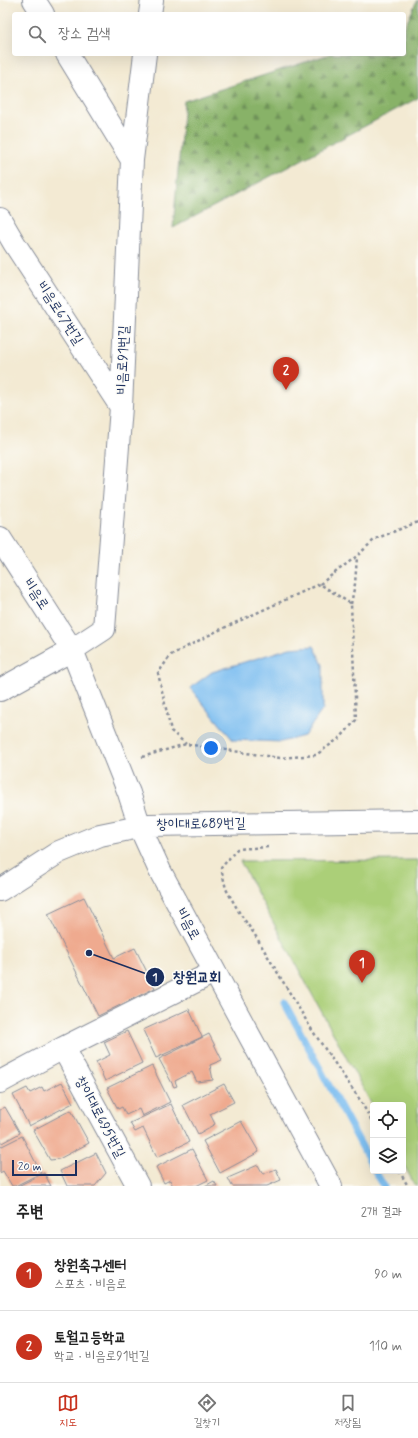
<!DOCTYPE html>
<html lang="ko">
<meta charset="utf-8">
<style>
body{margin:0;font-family:Mynerve,"Poor Story",sans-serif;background:#f2f2f2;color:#222}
.controls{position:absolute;right:12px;bottom:12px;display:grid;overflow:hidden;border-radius:4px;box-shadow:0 4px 16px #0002}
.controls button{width:36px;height:36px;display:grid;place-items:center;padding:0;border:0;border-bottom:1px solid #e0e0e0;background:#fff;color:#222;font:20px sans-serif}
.scale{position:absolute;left:12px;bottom:10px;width:65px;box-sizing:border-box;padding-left:4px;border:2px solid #1b2f5e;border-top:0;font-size:11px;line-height:14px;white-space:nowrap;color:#1b2f5e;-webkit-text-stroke:3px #fdfcf7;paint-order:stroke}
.you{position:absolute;left:211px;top:748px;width:14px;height:14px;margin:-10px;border:3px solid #fff;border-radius:50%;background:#1a73e8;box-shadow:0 0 0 6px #1a73e833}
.badge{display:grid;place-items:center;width:26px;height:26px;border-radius:50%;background:#c8321e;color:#fff;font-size:13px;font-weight:700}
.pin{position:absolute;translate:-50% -33px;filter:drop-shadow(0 1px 2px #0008)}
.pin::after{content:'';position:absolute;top:21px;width:14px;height:12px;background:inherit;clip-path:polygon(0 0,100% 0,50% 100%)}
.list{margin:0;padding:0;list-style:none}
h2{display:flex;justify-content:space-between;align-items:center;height:52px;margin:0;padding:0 16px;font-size:17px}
h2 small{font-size:13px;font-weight:400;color:#767676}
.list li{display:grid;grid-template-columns:26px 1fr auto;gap:12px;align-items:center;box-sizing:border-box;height:72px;padding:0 16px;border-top:1px solid #e0e0e0}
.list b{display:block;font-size:15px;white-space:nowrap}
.list p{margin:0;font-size:13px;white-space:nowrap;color:#767676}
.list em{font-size:13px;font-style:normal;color:#767676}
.icon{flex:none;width:22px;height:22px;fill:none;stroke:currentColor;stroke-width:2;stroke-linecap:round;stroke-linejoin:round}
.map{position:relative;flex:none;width:418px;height:1186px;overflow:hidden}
.search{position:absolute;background:#fff;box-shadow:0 4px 16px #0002;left:12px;right:12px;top:12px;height:44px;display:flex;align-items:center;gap:10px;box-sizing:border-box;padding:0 14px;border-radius:4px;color:#767676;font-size:15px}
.sheet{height:196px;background:#fff}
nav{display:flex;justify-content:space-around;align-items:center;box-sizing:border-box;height:56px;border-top:1px solid #e0e0e0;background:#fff;font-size:11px;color:#767676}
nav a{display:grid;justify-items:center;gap:2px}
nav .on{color:#c8321e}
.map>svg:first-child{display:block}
.forest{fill:url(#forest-firs);stroke:#527063}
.pitch{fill:#abcf78;stroke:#637f6b}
.water{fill:#7bbdf0;stroke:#4b76a7}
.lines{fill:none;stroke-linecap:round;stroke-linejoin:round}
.stream{stroke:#7bbdf0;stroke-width:7}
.building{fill:#efaa8f}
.minor-casing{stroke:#878c98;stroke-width:24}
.path{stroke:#878c98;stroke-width:2.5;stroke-dasharray:3 3;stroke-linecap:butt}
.minor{stroke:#fff;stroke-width:22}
.labels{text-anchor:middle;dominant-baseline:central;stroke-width:3;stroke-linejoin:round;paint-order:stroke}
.street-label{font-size:14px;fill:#1b2f5e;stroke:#fdfcf7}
.leader{fill:none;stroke:#1b2f5e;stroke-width:1.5}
.callout-dot{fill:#1b2f5e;stroke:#fdfcf7;stroke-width:1.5}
.mark-label{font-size:12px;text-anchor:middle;font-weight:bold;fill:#fff}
.callout-label{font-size:15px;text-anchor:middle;font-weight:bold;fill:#1b2f5e;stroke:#fdfcf7;stroke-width:3;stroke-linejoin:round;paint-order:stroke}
</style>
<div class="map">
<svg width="418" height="1186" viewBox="0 0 418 1186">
<defs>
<pattern id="forest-firs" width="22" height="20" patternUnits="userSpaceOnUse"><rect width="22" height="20" fill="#88b268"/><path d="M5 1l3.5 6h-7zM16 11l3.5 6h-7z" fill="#6e9159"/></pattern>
</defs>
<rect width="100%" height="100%" fill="#fdfcf7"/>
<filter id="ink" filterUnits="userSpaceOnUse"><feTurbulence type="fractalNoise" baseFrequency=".025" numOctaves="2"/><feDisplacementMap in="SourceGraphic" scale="8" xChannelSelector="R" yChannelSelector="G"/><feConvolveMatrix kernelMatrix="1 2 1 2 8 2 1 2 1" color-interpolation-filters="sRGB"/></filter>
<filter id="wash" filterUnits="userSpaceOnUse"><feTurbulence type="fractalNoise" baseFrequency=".012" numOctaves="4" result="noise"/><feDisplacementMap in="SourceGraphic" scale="16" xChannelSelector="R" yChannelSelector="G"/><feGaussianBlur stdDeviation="0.9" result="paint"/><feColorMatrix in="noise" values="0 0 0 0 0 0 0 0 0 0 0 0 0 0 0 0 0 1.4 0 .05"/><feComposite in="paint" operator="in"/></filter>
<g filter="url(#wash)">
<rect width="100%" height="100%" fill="#f3ead3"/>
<path class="forest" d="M417,0h1v98l-245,130 11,-127 146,-47h74v-25z"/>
<path class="pitch" d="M418,860v326h-3l-12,-23v-58h-30v2l-133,-246z"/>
<path class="water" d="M314,646l9,19v44l-19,27 -23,6 -48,-2 -43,-52 22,-16 78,-24z"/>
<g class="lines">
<path class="stream" d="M284,1002l89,165
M375,1171l9,15"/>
</g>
<g id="blocks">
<path class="building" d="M84,897l30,61 21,-10 20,40 -57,28 -50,-102z
M189,1009l13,28 -46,21 -13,-28z
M127,1031l15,32 -37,18 -9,-19 14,-7 -6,-13z
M209,1034l13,26 -12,5 3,15 -16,2 -5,-10 -17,9 2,5 -3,1 -15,-28z
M152,1066l18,36 -28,14 -3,-7 -13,6 -4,-8 -4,2 -11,-21z
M62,1082l11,21 -44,23 -16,-31 14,-7 3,5 12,-6 2,4z
M224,1084l10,18 -24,12 5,10 -17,10 -15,-29z
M171,1104l18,38 -32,15 -14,-29 -8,4 -5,-9z
M5,1107l15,26 -20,11v-34z
M71,1110l18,33 -30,16 -9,1 -17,-30z
M241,1121l18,31 -39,21 -17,-32z
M22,1136l19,37 -26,13h-3l-9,-15 -3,2v-26z
M192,1149l16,31 -12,6h-23l-3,-6 -6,3 -8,-16z
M96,1153l10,20 -11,13h-28l-7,-15z
M258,1165l5,9 13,-5 5,11 -14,6h-35l-4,-8z
M44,1173l7,13h-33z
M214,1181l3,5h-12z"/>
</g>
</g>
<g filter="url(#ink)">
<use href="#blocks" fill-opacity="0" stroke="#878c98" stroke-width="1"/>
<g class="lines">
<defs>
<path id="minor" d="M34,0l9,14
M150,14l2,-14
M67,54l65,106
M0,219l14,24 107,164
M0,538l72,112 57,143 11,34 20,44 171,315
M0,690l72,-40 32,-21 17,-222 11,-247 13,-106
M0,890l59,-38 41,-17 49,-10 269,-4
M63,1048l75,138
M0,1082l63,-34 151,-76"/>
</defs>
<use href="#minor" class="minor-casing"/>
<path class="path" d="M320,584l37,-28 18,-17 43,-17
M351,604l4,-20 2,-27
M142,757l44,-13 94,14 36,-3 25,-18 15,-17 -5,-116 -31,-20 -103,47 -46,24 -13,18 13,58 15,13
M268,847l-31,2 -16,19 5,21 13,23 16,23 57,95 48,70 13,23
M399,1171l9,15"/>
<use href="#minor" class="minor"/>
</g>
</g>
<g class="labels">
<g class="street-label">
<text transform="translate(60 313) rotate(57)">비음로67번길</text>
<text transform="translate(123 360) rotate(-88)">비음로91번길</text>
<text transform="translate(36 594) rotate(57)">비음로</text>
<text transform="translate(201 824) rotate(-1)">창이대로689번길</text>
<text transform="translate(188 924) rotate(62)">비음로</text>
<text transform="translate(100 1117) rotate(62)">창이대로695번길</text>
</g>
</g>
<path class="leader" d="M89 953L155 977"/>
<g class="callout-dot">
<circle cx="89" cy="953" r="4"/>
<circle cx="155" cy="977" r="10"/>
</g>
<g class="mark-label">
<text x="155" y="981">1</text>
</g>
<g class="callout-label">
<text x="197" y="982">창원교회</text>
</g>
</svg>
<div class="controls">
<button><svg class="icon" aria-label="locate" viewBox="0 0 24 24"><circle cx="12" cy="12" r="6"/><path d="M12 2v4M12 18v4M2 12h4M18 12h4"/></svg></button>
<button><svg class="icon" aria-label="layers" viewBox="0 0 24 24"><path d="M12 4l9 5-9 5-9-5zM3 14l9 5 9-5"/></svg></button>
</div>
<div class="scale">20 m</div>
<div class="you"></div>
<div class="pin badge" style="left:362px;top:983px">1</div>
<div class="pin badge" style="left:286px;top:390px">2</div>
<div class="search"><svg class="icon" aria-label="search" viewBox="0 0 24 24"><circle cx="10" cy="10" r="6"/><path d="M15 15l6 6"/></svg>장소 검색</div>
</div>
<section class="sheet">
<h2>주변<small>2개 결과</small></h2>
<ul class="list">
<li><span class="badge">1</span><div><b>창원축구센터</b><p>스포츠 · 비음로</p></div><em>90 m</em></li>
<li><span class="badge">2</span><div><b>토월고등학교</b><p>학교 · 비음로91번길</p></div><em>110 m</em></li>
</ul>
</section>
<nav>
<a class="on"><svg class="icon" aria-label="map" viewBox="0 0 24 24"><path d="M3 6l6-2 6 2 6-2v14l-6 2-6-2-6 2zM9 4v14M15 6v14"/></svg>지도</a>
<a><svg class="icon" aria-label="directions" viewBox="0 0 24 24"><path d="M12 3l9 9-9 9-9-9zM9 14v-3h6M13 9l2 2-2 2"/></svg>길찾기</a>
<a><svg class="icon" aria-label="saved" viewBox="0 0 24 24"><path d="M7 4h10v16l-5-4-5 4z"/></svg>저장됨</a>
</nav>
